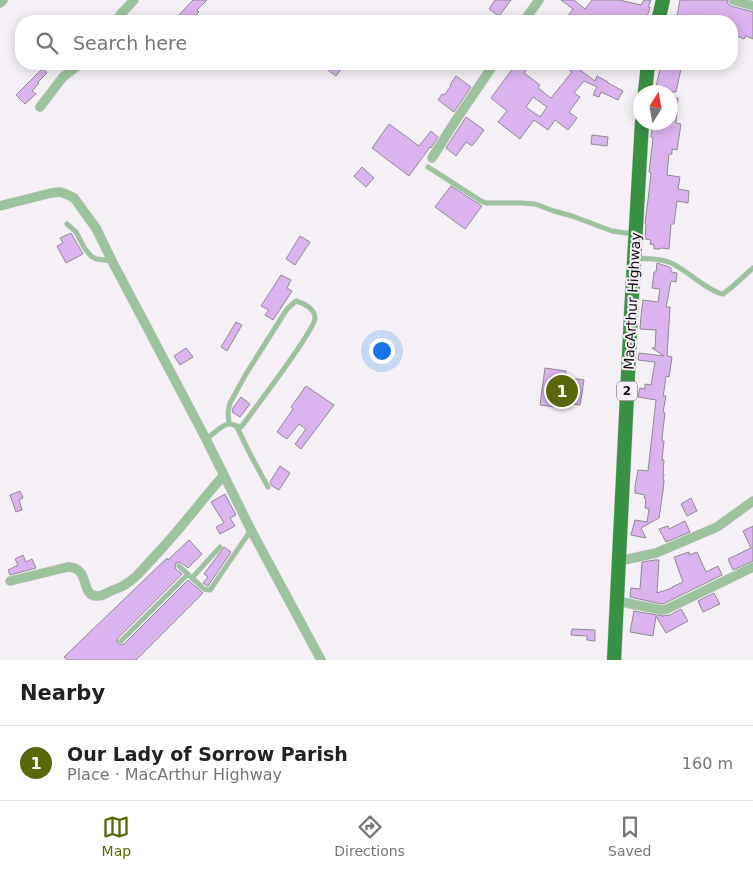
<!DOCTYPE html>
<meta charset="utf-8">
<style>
body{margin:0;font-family:"DejaVu Sans",sans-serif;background:#f2f2f2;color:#222}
.compass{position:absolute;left:633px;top:85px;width:45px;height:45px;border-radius:50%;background:#fff;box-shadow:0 2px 12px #0003;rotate:11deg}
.you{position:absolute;left:381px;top:350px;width:18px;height:18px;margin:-12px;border:4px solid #fff;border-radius:50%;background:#1a73e8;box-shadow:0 0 0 8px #1a73e833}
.badge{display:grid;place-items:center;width:32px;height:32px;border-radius:50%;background:#596609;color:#fff;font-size:16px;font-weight:700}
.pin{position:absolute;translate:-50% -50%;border:2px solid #fff;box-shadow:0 1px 5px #0006}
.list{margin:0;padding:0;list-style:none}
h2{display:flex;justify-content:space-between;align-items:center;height:65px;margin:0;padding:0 20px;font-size:21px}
h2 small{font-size:16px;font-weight:400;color:#767676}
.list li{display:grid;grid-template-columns:32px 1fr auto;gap:15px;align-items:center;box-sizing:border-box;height:75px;padding:0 20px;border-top:1px solid #e0e0e0}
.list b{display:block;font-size:19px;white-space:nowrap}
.list p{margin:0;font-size:16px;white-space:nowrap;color:#767676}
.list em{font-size:16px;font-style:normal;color:#767676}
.icon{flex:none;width:28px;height:28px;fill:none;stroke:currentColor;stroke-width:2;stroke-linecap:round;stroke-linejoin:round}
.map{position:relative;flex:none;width:753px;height:660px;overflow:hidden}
.search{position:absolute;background:#fff;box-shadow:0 2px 12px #0003;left:15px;right:15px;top:15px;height:55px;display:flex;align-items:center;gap:12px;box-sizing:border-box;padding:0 18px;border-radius:20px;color:#767676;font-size:19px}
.sheet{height:140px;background:#fff}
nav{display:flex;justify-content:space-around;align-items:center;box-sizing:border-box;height:70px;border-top:1px solid #e0e0e0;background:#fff;font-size:14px;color:#767676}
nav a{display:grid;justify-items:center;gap:2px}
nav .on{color:#596609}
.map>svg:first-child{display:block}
.building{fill:#dbb3ee;stroke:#8f8b91;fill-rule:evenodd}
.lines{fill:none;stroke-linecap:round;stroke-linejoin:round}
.service-casing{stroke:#d0ccd2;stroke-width:5.5}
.minor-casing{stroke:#d0ccd2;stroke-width:10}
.trunk-casing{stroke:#d0ccd2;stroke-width:15}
.service{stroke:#9cc39d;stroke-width:4.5}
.minor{stroke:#9cc39d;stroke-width:9}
.trunk{stroke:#399244;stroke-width:14}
.labels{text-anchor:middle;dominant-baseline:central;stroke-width:4;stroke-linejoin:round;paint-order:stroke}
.shield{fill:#f4f0f6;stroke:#555356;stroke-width:1}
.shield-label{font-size:12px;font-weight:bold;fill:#111012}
.street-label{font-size:14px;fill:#111012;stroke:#f4f0f6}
</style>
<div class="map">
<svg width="753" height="660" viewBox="0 0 753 660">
<rect width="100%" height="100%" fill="#f4f0f6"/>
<path class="building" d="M193,0h14l-10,10 2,2 -9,9h-9l-4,-4z
M495,0h16l-12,16 -10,-7z
M561,0h13l11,9 7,-9h27l22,5 3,-5h7l-3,7h2l-4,14h-37l-4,-3 -2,3h-39l9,-12z
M680,0h47l1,4 3,2 22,6v27l-7,-3 -2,3 -12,-5 4,-7 -4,-2v-4h-56z
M320,64h25l-9,12z
M516,64h15l-7,9 16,12 -2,3 13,10 21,-26 -10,-8h10l23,17 2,-5 11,6v1l15,8 -5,9 -17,-8 -2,5 -6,-2 4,-8 -13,-6 -10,12 6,4 -11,15 8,6 -9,12 -13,-10 -7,10 -14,-10 -14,19 -22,-17 9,-11 -16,-13zM533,97l14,10 -7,10 -14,-10z
M661,64h21l-6,28h-12v-4l-8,-1z
M43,68l4,5 -9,9 1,1 -7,8 4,3 -11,10 -9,-9z
M456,76l15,11 -17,25 -16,-12 4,-6 2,1 7,-9 -1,-1z
M670,98h8l-2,25 5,1 -4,26 -5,-1v5h-3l-2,21 13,2 -2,12 11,2 -1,12 -11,-2 -3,23h-3l-2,25 -8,-1 -1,1h-6v-4l-4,-1 1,-4 -6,-1 1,-15 -1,-1 3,-23 3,-27 -2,-1 4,-34 -2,-1 2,-15h17z
M466,117l18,13 -12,16 -6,-4 -10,14 -10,-8z
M389,124l30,22 12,-15 7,6 -7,11 -1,-1 -21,29 -37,-28z
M592,135l16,2 -1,9 -16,-2z
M362,167l12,11 -8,9 -12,-11z
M451,186l31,20 -17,23 -30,-22z
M71,233l12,21 -17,9 -9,-17 6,-3 -3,-5z
M300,236l10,6 -15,23 -9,-6z
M657,263l12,4 2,1v4l6,1 -1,9 -5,-1 -5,26h4l-3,49 5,1 -3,20 -3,-1 -2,15 -1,5h3l-3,16 2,1 -2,16 -1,12h2l-2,19h2l-1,14h1l-1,6h1l-1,11 -4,27 -18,10 5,10 -15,-3 4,-15 12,2 2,-13 -4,-1 1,-9 -2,-1 1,-3 -10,-2v-6l3,-17 10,1 8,-71 -18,-3 2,-9 5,1v-5l6,1 4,-23 -17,-2 1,-7 25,3 -12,-8h3l1,-18 -16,-1 1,-13 2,-16 15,2 2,-13 -8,-1 2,-16h2z
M281,275l10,5 -4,8 5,3 -19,29 -8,-5 4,-5 -8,-4z
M236,322l6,3 -15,26 -6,-4z
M186,348l7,9 -13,8 -6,-9z
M545,368l21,3 -1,6 19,3 -4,25 -24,-3v5l-16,-2z
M306,386l28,19 -33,44 -6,-5 11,-15 -7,-5 -12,15 -10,-7 16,-23 -2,-2z
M241,397l9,7 -10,13 -8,-5 1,-4z
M280,466l10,7 -11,17 -7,-4 -2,-4z
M20,491l3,7 -4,2 3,10 -6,2 -6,-17z
M225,494l11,21 -6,3 5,8 -15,8 -4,-7 8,-4 -13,-21z
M691,498l6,13 -10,5 -6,-12z
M685,521l5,11 -24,10 -7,-13 9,-3 1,3z
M753,526v35l-20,9 -5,-11 23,-11 -8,-17z
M189,540l13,14 -14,14 -8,-6 -4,1 -1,5 7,6 -64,64 -1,2 1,3 2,2 4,-1 64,-64 15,13 -67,67h-69l-3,-3 103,-99 1,2z
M224,547l7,5 -23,34 -2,-1 -3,-2 5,-6 -4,-3z
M689,552v3l8,-3 9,20 12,-6 4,9 -57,28 -3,1 -32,-7 1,-9 9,1 2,-27 13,-2h4l-2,33 15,-5v-1l11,-5 -9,-25z
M23,555l3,7 6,-3 4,9 -26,7 -2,-5 10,-5 -3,-6z
M714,593l6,11 -17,8 -5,-11z
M681,609l7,12 -22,12 -10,-17 -3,20 -23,-4 4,-21 29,5 7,-1z
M572,629l23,1v11l-8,-1v-4l-16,-1z"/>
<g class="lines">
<defs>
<path id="service" d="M428,167l53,34 5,2h35l14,1 19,7 18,5 40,15 22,3
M67,224l9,8 9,17 6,7 5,3 16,2
M635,258c12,1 26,0 36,5 16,7 36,28 52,31l9,-7 21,-19
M237,427l13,27 18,33
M206,439c6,-4 16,-14 22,-15 5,-1 8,3 13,3l4,-5c10,-14 70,-92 70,-104 0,-9 -11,-15 -19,-17l-9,8 -41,65 -16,29 -2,9 1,12
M179,566l25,23 6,1 41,-60
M192,578l28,-31
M121,641l67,-67"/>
<path id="minor" d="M733,0l20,6
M0,3l3,-3
M117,21l3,-6 14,-15
M524,21l15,-21
M40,107l23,-30 17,-13
M432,158l24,-38 38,-56
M0,206l51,-13 9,-1 6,2 8,4 22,30 16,33 94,178 45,91 70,130
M619,561l37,-8 61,-26 36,-26
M10,581l58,-14c24,1 11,30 30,29 4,0 7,-2 11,-4 5,-3 12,-4 17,-8 11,-6 19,-18 28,-27 25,-26 46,-55 70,-82
M617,601l45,9 5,-1 86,-42"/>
<path id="trunk" d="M658,21l5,-21
M645,92l3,-28
M614,660l17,-346 11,-192"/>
</defs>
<use href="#service" class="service-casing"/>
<use href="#minor" class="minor-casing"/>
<use href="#trunk" class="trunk-casing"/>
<use href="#service" class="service"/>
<use href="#minor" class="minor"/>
<use href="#trunk" class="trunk"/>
</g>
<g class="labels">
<rect class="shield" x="617" y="381.5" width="20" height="19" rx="4"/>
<g class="shield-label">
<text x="627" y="391">2</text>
</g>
<g class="street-label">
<text transform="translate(632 301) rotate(-87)">MacArthur Highway</text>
</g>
</g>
</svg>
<svg class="compass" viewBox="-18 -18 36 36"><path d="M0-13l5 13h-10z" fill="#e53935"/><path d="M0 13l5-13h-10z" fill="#767676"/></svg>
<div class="you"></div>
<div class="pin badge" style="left:562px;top:391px">1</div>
<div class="search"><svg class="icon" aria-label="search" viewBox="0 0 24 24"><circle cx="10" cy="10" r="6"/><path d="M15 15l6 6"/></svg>Search here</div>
</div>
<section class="sheet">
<h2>Nearby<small></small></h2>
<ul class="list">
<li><span class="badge">1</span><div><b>Our Lady of Sorrow Parish</b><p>Place · MacArthur Highway</p></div><em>160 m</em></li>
</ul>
</section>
<nav>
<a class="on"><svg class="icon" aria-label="map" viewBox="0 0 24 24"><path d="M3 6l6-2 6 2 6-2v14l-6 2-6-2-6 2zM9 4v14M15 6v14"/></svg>Map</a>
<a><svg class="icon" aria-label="directions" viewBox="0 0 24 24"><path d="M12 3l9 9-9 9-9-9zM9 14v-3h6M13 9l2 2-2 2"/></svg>Directions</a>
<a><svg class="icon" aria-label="saved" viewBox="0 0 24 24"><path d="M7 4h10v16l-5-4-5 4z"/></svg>Saved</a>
</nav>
